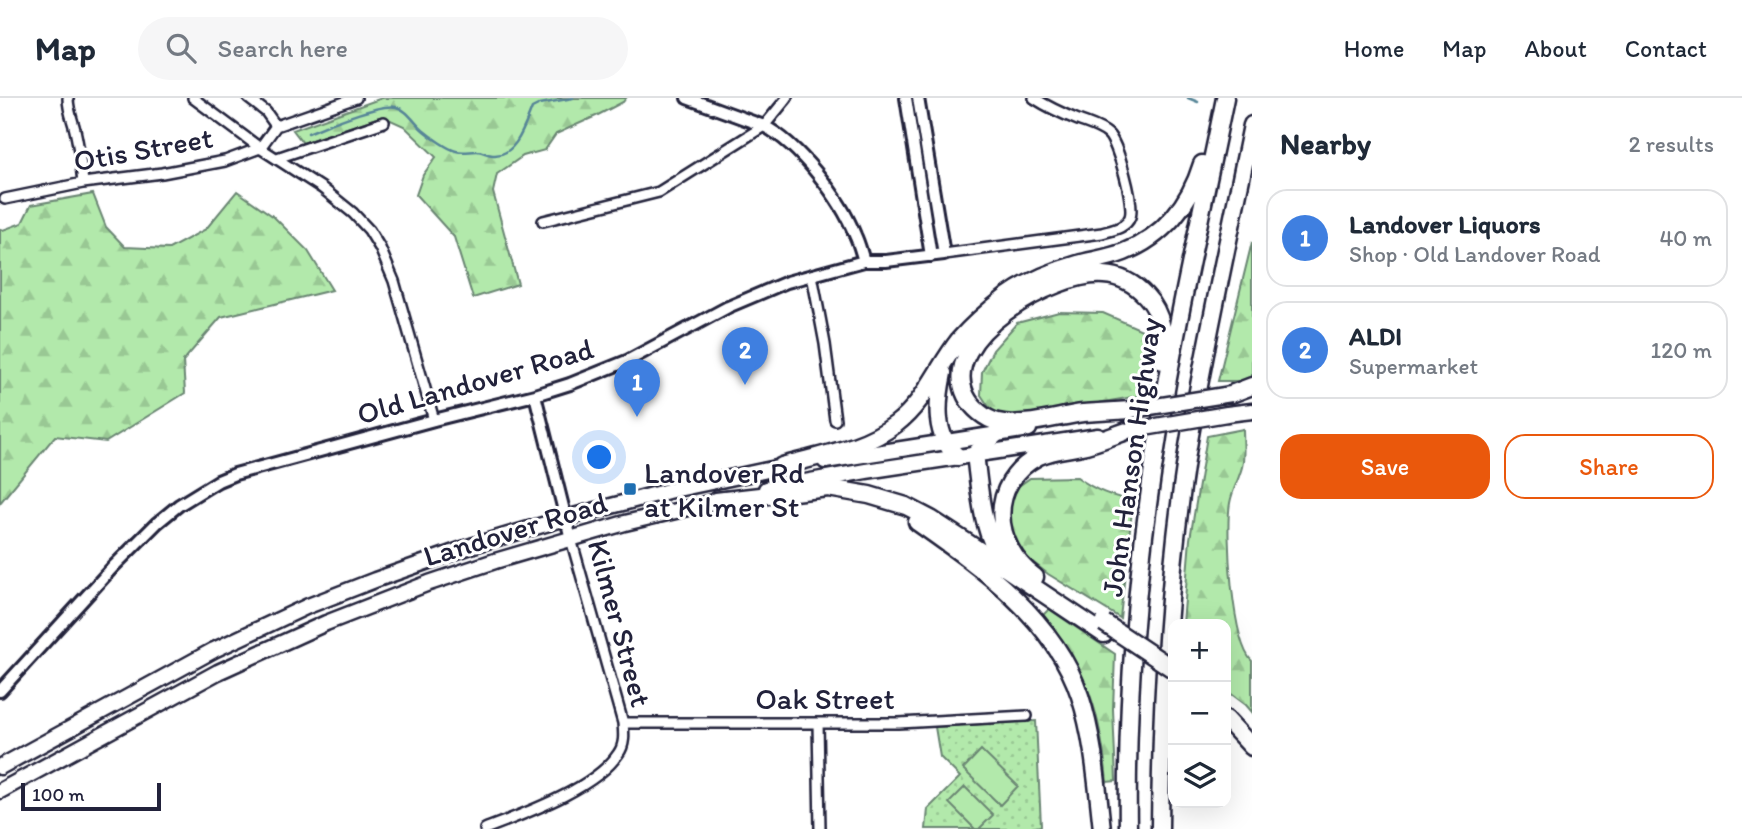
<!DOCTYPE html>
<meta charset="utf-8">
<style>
body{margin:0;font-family:Itim,sans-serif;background:#f6f6f7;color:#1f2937}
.controls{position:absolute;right:21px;bottom:21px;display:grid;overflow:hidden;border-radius:14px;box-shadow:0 7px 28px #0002}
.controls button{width:63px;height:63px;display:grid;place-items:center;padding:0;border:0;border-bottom:2px solid #e0e1e3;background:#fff;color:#1f2937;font:35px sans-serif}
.scale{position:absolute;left:21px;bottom:18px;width:140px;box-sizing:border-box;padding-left:7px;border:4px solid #22223b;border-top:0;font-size:19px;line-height:24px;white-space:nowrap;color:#22223b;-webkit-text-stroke:5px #fff;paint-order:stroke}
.you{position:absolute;left:600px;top:360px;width:24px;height:24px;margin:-18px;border:5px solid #fff;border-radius:50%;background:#1a73e8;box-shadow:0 0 0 10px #1a73e833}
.badge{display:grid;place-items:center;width:46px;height:46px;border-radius:50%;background:#ea580c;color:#fff;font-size:23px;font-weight:700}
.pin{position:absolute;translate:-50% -58px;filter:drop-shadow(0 2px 4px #0008)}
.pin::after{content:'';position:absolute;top:37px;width:24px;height:21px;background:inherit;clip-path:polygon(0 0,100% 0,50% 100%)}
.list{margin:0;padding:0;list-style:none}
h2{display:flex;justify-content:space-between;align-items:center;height:91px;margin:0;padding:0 28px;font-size:30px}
h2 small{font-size:23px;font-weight:400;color:#747a83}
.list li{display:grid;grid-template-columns:46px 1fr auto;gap:21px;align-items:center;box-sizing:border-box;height:98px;margin:0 14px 14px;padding:0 14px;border:2px solid #e0e1e3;border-radius:21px}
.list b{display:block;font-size:26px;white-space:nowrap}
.list p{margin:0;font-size:23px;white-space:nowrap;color:#747a83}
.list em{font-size:23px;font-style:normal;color:#747a83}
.actions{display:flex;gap:14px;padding:21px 28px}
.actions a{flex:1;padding:16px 0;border:2px solid #ea580c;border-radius:21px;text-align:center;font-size:24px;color:#ea580c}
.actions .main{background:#ea580c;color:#fff}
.icon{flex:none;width:38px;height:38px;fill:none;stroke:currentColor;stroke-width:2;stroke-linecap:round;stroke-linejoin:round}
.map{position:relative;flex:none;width:1252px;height:731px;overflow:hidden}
header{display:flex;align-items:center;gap:42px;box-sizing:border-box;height:98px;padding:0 35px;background:#fff;border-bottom:2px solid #e0e1e3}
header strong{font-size:33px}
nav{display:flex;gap:38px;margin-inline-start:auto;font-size:24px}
.search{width:490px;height:63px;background:#f6f6f7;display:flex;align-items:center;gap:18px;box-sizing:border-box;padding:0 24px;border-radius:38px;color:#747a83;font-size:26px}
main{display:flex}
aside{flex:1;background:#fff}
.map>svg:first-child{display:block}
.green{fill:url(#green-dots);stroke:#6a8673;stroke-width:2}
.forest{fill:url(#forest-firs);stroke:#6a8673;stroke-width:2}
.pitch{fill:#b2e9ab;stroke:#6a8673;stroke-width:2}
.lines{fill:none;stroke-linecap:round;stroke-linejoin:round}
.stream{stroke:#568597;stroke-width:2.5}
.minor-casing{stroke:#22223b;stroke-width:14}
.tertiary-casing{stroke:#22223b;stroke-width:16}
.primary-casing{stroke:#22223b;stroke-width:19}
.motorway-casing{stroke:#22223b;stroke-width:21}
.minor{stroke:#fff;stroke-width:9}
.tertiary{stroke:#fff;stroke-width:10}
.primary{stroke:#fff;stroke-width:14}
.motorway{stroke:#fff;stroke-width:16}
.primary-bridge-casing{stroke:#22223b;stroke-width:19;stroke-linecap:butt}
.motorway-bridge-casing{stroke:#22223b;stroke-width:21;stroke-linecap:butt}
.primary-bridge{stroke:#fff;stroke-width:14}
.motorway-bridge{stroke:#fff;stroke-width:16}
.poi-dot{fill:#1f6fb2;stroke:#fff;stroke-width:2.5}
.labels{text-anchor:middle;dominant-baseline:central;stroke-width:6;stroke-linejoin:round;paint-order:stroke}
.street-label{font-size:30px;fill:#22223b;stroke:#fff}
.poi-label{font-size:30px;fill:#22223b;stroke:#fff;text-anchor:start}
</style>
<header>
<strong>Map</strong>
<div class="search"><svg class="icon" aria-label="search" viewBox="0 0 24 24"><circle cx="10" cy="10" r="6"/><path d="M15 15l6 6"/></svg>Search here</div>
<nav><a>Home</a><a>Map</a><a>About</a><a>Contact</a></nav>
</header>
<main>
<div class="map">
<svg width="1252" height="731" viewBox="0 0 1252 731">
<defs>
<pattern id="green-dots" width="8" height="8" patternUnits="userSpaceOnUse" patternTransform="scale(1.75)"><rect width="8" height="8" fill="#b2e9ab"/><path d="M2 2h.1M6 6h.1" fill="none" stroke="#99c894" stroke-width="1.8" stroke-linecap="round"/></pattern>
<pattern id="forest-firs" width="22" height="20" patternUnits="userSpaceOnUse" patternTransform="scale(1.75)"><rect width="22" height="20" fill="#b2e9ab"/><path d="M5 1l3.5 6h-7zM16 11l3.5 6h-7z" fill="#99c894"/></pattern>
</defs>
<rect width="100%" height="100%" fill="#fff"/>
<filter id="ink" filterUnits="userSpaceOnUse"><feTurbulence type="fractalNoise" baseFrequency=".0143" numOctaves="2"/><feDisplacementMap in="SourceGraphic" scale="14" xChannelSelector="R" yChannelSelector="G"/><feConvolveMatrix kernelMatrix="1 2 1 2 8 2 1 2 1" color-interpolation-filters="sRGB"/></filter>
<g filter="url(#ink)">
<path class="green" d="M1036,623l5,105 -17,3h-98l2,-20 32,-32 -20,-20 -5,-30z"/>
<path class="forest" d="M382,0h244l-3,4 -27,14 -40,18 -11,16 -22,6 -26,18 -4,18 25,92 -45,14 -19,-61 -38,-42 7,-20 13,-18 -32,-31 -22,-10 -79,27 -10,-13z
M237,93l37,26 34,34 24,39 -111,27 -38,44 2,32 -79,49 -51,-6 -55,67v-274l3,1 19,-7 9,-18 62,-11 13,33 19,20 44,2 37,-20z
M1252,144v136l-7,3h-27z
M1059,214l44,1 39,17c10,22 8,40 8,64l-132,23h-17l-10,-7 -10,-15 1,-23 11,-22 24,-27z
M1243,331c0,12 2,26 -1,38 -3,12 -10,24 -12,36 -5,28 2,140 22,158v51l-6,-7 -20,-15v-66h-43l7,-85 17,-103z
M1077,379c19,14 34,19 56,24l-13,117 -72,-44 -23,-18 -14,-22 -4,-23 9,-23 14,-10z
M1049,511l66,45 -2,55 3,72 -9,1c-3,-32 -8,-68 -21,-97 -10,-26 -27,-47 -44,-69z"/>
<path class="pitch" d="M981,652l37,36 -18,19 -37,-36z
M965,689l28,28 -14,14h-4l-26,-26z"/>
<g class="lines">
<path class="stream" d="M1188,0l10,4
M308,35c16,-7 73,-30 88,-26 11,2 19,17 28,24 7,6 24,18 32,20 7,2 14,0 21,0 6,0 10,4 16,4 23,2 32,-30 39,-47l8,-4 33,-6"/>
<defs>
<path id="minor" d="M68,0c0,10 3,18 6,28 5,19 7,38 9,57
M193,0l67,50 62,40 31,25 16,17 11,18 14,33 40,139
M248,0l18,14 10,14
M277,60l107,-36
M5,101l78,-16 79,-10 63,-12 35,-13 16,-22 80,-28
M543,123l116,-29 105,-66 23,-28
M944,156l158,-21c10,-3 24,-5 28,-16 5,-12 -12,-74 -22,-83 -8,-7 -20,-10 -30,-14 -15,-6 -30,-13 -44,-22
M812,177l13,69 10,76
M623,625h276l128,-7
M818,625l2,106
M485,731c38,-15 110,-40 133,-75 7,-9 6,-20 5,-31l-52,-184"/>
<path id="tertiary" d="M687,0l77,28c35,18 77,73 91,109 4,8 6,17 9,26
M906,0l25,158
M535,297l36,144
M0,593l113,-124 44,-44 22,-18 39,-24 17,-7 37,-10 162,-44 101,-25 35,-11 57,-23 101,-54 59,-25 77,-21h22l58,-7 -26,-156"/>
<path id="primary" d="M1227,316l25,-3
M825,363l204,-32
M766,391l100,-18 232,-35
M0,669l214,-117 94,-44 67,-26 99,-35 92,-27 102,-27 123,-26
M0,693l218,-119 108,-49 103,-40 66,-22 130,-38 101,-24"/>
<path id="motorway" d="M943,275c-6,29 -10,63 15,84
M1231,296l21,-8
M1131,312c-16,1 -32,2 -48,3 -24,3 -62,15 -85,9 -13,-3 -26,-14 -32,-26 -29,-59 90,-125 138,-121 16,1 31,9 42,21 17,18 19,41 17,65
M996,336l-21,20c5,38 6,79 30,111
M782,368c39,-11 81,-17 114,-42 29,-22 41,-56 63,-84 14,-16 30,-30 47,-43 21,-15 47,-26 72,-33 15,-4 31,-6 46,-12 39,-15 66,-48 78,-88
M716,403l112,-13 41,7 37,11 25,13 37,24 136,91
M917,424c64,45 138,97 163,174 14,43 17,89 22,133
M1035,479c-43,-32 -48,-94 4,-121 15,-7 31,-7 47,-11 14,-4 27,-9 41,-14
M1226,621l26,28
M1128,731c-2,-131 9,-263 30,-392 18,-114 44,-226 67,-339
M1160,731c1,-126 8,-251 27,-376 18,-110 43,-219 65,-328"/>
</defs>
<use href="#minor" class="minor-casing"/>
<use href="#tertiary" class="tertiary-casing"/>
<use href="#primary" class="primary-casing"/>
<use href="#motorway" class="motorway-casing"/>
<use href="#minor" class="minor"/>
<use href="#tertiary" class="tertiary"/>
<use href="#primary" class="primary"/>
<use href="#motorway" class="motorway"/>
<defs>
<path id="primary-bridge" d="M1131,312l100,-16
M1127,333l100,-17"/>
<path id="motorway-bridge" d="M1104,525l69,46"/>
</defs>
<use href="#primary-bridge" class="primary-bridge-casing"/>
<use href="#motorway-bridge" class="motorway-bridge-casing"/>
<use href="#primary-bridge" class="primary-bridge"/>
<use href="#motorway-bridge" class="motorway-bridge"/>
</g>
</g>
<rect class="poi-dot" x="623" y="384" width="14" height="14" rx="3.5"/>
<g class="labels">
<g class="street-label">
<text transform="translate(143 51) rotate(-10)">Otis Street</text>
<text transform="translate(475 283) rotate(-16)">Old Landover Road</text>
<text transform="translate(1131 359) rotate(-82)">John Hanson Highway</text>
<text transform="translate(515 431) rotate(-17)">Landover Road</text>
<text transform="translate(620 525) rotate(75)">Kilmer Street</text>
<text x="825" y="600">Oak Street</text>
</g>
<g class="poi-label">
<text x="644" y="374">Landover Rd<tspan x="644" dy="34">at Kilmer St</tspan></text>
</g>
</g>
</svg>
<div class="controls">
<button>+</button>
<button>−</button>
<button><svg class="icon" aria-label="layers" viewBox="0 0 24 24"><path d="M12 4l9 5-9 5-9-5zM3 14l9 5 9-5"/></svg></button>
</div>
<div class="scale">100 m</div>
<div class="you"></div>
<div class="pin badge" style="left:637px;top:319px;background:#3f7fe0">1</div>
<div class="pin badge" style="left:745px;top:287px;background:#3f7fe0">2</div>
</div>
<aside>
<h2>Nearby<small>2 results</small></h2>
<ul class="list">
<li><span class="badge" style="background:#3f7fe0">1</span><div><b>Landover Liquors</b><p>Shop · Old Landover Road</p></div><em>40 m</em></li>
<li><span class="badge" style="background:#3f7fe0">2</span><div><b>ALDI</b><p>Supermarket</p></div><em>120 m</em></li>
</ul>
<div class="actions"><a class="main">Save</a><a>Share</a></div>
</aside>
</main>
